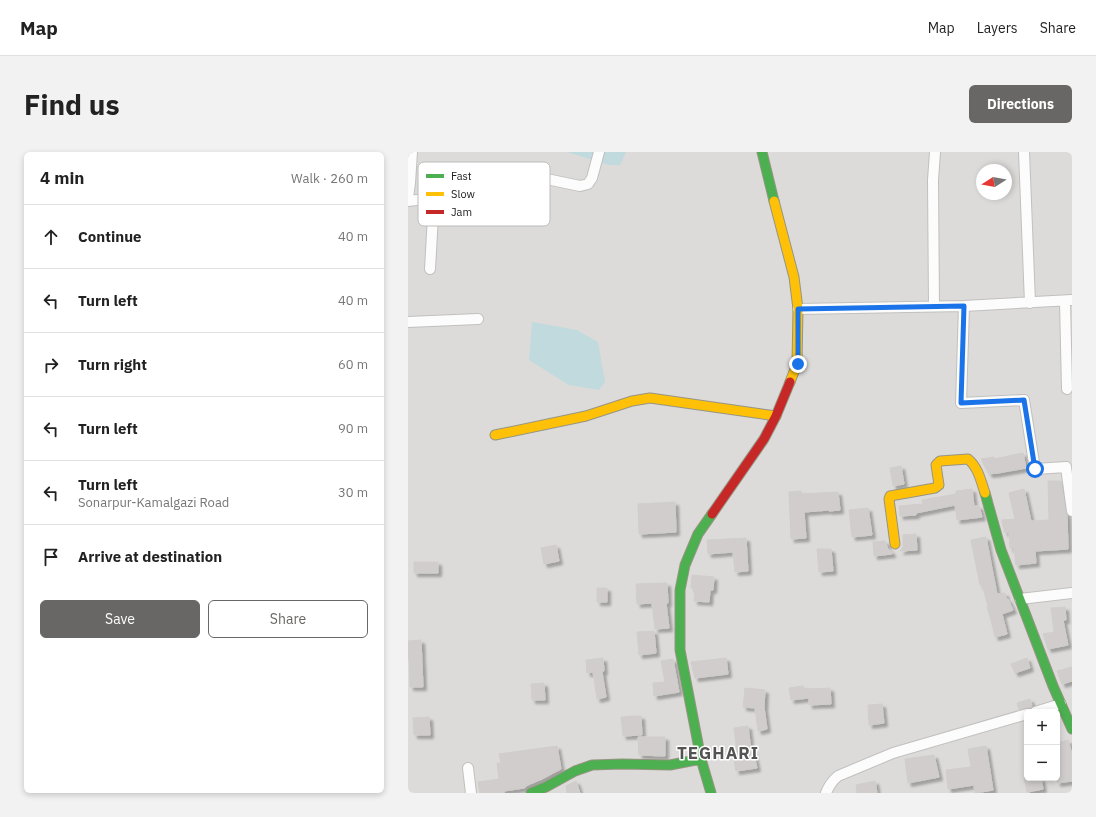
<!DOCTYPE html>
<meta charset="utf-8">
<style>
body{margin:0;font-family:"IBM Plex Sans",sans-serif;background:#f2f2f2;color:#222}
.controls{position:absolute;right:12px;bottom:12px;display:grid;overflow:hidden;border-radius:6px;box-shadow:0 2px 6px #0003}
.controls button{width:36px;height:36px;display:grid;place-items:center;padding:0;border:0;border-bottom:1px solid #e0e0e0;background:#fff;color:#222;font:20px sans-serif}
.compass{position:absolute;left:568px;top:12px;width:36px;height:36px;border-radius:50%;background:#fff;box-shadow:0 2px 6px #0003;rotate:259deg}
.stop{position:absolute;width:12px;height:12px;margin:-9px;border:3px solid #1a73e8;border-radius:50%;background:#fff}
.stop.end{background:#1a73e8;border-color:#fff;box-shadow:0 1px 4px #0008}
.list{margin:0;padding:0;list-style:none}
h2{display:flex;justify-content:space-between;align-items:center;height:52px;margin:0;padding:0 16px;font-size:17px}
h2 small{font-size:13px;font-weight:400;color:#767676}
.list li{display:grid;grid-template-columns:26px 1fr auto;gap:12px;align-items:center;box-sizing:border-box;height:64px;padding:0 16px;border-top:1px solid #e0e0e0}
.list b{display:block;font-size:15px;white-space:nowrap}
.list p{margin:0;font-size:13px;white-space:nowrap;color:#767676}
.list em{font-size:13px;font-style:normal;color:#767676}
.actions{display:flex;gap:8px;padding:12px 16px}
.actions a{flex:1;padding:9px 0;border:1px solid #686766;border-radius:6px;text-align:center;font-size:14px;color:#686766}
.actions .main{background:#686766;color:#fff}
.icon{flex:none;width:22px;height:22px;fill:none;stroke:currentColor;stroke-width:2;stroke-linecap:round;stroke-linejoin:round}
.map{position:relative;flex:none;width:664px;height:641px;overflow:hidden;border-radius:6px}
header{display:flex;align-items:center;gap:24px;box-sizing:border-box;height:56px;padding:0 20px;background:#fff;border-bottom:1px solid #e0e0e0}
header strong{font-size:19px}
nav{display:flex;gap:22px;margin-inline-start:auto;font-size:14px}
.intro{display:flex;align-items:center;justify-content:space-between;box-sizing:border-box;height:96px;padding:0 24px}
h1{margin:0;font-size:28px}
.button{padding:10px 18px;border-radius:6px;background:#686766;color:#fff;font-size:14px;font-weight:700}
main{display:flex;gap:24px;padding:0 24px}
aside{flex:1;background:#fff;border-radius:6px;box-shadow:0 2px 6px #0003}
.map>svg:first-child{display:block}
.residential{fill:#dcdbda;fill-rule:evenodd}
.water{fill:#c0dadd}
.building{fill:#d0cdcc;stroke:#d0cdca;filter:url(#shadow)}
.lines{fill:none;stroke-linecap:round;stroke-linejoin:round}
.street-casing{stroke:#c1c0bf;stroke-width:12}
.fast-casing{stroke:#969582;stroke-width:11}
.slow-casing{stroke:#969582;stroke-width:11}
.jam-casing{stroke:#969582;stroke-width:11}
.street{stroke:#fcfcfc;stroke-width:10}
.fast{stroke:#4caf50;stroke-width:9}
.slow{stroke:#ffc107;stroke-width:9}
.jam{stroke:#c62828;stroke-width:9}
.route{stroke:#1a73e8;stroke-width:5}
.labels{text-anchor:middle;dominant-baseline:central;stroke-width:3;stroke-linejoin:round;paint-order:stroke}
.district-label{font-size:17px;font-weight:bold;letter-spacing:1px;fill:#535353;stroke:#fff}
.key{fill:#fff;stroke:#bcbcbc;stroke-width:1}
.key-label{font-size:11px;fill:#202020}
</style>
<header>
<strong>Map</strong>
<nav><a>Map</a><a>Layers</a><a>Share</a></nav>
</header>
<div class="intro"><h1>Find us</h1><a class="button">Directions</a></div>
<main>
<aside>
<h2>4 min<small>Walk · 260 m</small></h2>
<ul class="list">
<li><svg class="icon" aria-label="ahead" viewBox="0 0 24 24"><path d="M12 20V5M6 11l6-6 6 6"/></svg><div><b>Continue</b></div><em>40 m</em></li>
<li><svg class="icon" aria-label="left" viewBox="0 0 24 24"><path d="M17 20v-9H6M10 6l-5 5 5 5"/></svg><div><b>Turn left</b></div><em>40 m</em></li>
<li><svg class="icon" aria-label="right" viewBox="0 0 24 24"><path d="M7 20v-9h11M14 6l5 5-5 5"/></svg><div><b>Turn right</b></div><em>60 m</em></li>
<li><svg class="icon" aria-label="left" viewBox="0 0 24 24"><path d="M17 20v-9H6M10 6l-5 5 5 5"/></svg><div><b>Turn left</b></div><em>90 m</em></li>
<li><svg class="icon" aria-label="left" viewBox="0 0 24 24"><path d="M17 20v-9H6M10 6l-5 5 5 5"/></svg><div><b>Turn left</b><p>Sonarpur-Kamalgazi Road</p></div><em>30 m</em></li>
<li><svg class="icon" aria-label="arrive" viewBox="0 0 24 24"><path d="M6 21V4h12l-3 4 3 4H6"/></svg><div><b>Arrive at destination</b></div></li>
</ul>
<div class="actions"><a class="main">Save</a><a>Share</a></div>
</aside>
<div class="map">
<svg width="664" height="641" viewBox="0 0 664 641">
<defs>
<filter id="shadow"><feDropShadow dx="3.5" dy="3.5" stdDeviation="1" flood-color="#0004"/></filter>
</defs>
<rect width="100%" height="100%" fill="#edebe9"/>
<path class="residential" d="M0,0h664v641h-664zM574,18h24v24h-24zM619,560h30v66h-30z"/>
<path class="water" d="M159,0h59l-6,13h-11z
M124,170l45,8 21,12 7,40 -6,8 -30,-5 -40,-25z"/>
<path class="building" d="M615,301l3,15 -28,5 -9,1 -8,-15 13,-2v2z
M493,314l3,18 -11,2 -3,-18z
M640,329h13l5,31 1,3 1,34 -33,2 1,12 -20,2 -2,-17h-4l-1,-16 -4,1 -3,-11v-2l13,-1 -6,-26 15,-4 7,32 18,-1z
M564,337l2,17h5l3,11 -25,3 -2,-15 -39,8v2l-16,1 -1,-10 24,-2 -1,-4 34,-6v-3z
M393,339v3l37,-2 2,18 -11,1v-1l-25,2 2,26 -15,1 -2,-47z
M267,350l1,30 -37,2 -1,-30z
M460,356l4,27 -20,2 -3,-27z
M508,382l1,16 -17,1 3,-4v-12z
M578,385l11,57 8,-1 1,6h2l5,11 -11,4 5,20 -12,3 -4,-17 -4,-13 1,-1 -6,-21h-2l-9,-45z
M338,386l2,33 -13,1 -2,-20 -25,2 -1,-14z
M477,389l3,8 4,3v2l-18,2 -1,-14z
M148,393l3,16 -15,3 -3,-16z
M409,397h14l2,22 -14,1z
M6,410h24v11h-24z
M284,423l22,2 -1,13h-3l-1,12 -15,-1 1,-13h-4z
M259,431l1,20h-2l3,25 -14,1 -3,-26 -15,1 -1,-20z
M189,436h10v14h-10z
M657,455l1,13h-3l5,25 -20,4 -5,-15 11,-2 -3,-24z
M246,479l2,22 -17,2 -2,-23z
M13,488l2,47h-13l-1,-28h-1v-18z
M195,506l1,13 -2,1 4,25 -9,2 -4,-27 -6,1 -1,-13z
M318,506l2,16 -33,4 -4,-16z
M619,506l3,10 -15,5 -4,-9z
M265,507l6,33 -25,4 -1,-13 12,-1 -4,-21z
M664,515v14l-10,3 -5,-13z
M136,531l1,17h-13l-1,-16z
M395,534l1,3 26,-1 1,16 -22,1v-7l-18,2 -2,-12z
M337,536l20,2 -1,17 3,22 -9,2 -3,-23 -12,-1z
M622,547l2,7 -2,2h-4l-7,2 -2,-7z
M474,552l2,19 -15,2 -1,-20z
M223,564h10l1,19 -19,1 -2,-19z
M21,565l1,18h-16l-1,-17z
M340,574l3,25 2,-1 4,18 -21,3 -3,-17 4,-1 -3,-25z
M230,585h27v19l-26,-1z
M660,588l4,14v27l-15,2v-40z
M149,594l4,23 -19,10 -14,6 -4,3 -20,3v2h-24l-2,-11 21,-3 -2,-16h4l-2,-9z
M578,594l7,44 -18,3 -1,-8 -26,4 -2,-19 25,-3 -3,-18z
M526,603l5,22 -31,6 -3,-24z
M616,626h17l2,11 -16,3z
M168,629l4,12h-13l-1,-7z
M467,629l2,12h-20l-1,-8z"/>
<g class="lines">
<defs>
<path id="street" d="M616,0l6,151
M0,45l2,-14 2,-31
M0,49l26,-3h36l67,16
M82,51c5,-15 6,-29 23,-31l67,14 8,-2 4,-6 7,-26
M22,117l4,-71
M657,149l2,88
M526,154l-1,-126 2,-28
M556,154l-3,97 63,-3 11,69 31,-2 6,44
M390,157l166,-3 108,-6
M0,170l70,-3
M612,447l52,-6
M627,560l26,-8
M60,616l3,25
M418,641c3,-8 6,-12 12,-17l55,-23 134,-39"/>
<path id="fast" d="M354,0l12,49
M577,341l16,57 52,136 19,43
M123,641l15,-6 29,-16 17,-6 30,-1 48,1 31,-6
M303,641l-10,-34 -21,-109v-60l5,-25 13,-31 14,-20"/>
<path id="slow" d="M366,49l20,76 4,32 -1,55 -7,18
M87,283l91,-19 46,-15 18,-3 126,18
M487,392l-6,-45 1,-3 45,-8 4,-3 -3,-20 4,-4 28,-2c10,8 13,22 17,34"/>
<path id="jam" d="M304,362l52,-75 12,-23 14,-34"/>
</defs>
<use href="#street" class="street-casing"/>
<use href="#fast" class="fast-casing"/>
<use href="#slow" class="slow-casing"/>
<use href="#jam" class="jam-casing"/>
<use href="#street" class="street"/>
<use href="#fast" class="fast"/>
<use href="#slow" class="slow"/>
<use href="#jam" class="jam"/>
</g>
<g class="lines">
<path class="route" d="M390,212v-55l166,-3 -3,97 63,-3 11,69"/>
</g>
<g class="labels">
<g class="district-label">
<text x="310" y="601">TEGHARI</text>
</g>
</g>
<rect x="10" y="10" width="132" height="64" rx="6" class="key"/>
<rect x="18" y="22" width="18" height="4" fill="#4caf50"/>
<rect x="18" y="40" width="18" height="4" fill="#ffc107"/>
<rect x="18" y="58" width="18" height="4" fill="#c62828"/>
<g class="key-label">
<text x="43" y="28">Fast</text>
<text x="43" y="46">Slow</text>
<text x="43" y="64">Jam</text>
</g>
</svg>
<div class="controls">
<button>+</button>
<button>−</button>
</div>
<svg class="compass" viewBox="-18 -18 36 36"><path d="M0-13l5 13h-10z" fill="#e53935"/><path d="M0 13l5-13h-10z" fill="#767676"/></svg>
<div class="stop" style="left:627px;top:317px"></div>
<div class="stop end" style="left:390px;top:212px"></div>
</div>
</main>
